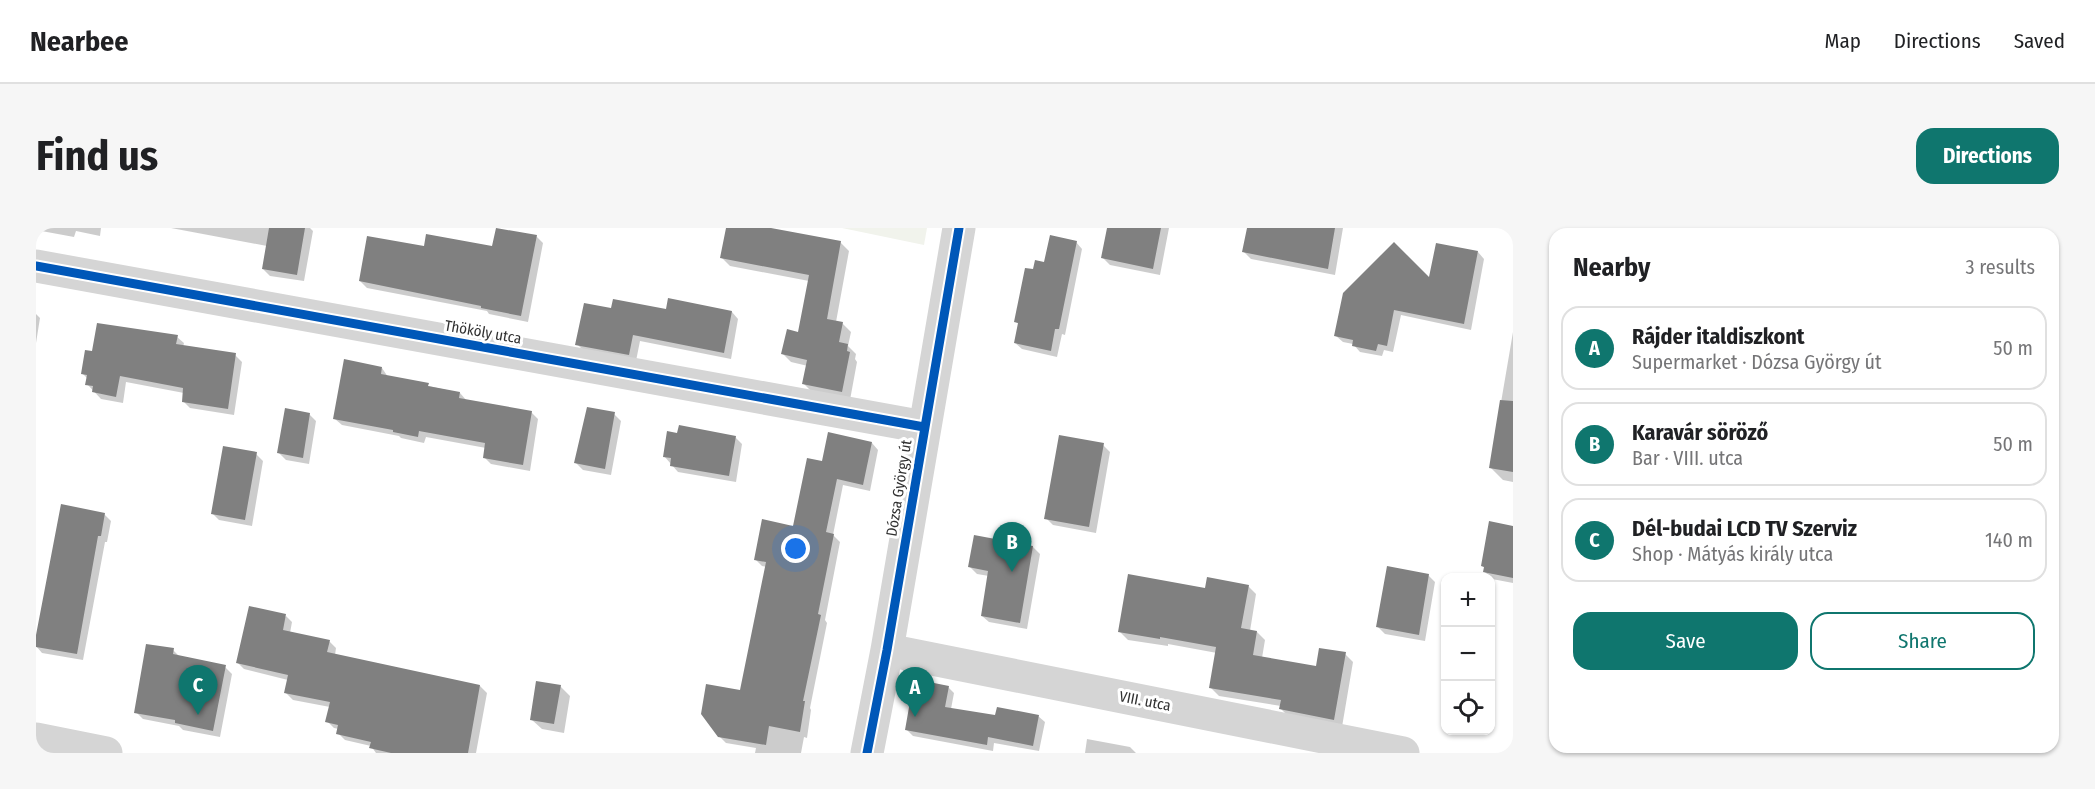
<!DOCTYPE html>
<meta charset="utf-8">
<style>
body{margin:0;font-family:"Fira Sans Condensed",sans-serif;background:#f6f6f6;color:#202124}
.controls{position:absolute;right:18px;bottom:18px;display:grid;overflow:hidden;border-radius:12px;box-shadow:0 2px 4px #0004}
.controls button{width:54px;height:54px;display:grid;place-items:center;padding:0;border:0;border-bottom:2px solid #e0e0e0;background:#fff;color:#202124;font:30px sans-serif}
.you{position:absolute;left:760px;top:321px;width:21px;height:21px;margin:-15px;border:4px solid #fff;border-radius:50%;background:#1a73e8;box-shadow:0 0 0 9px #1a73e833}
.badge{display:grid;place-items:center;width:39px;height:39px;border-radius:50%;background:#0f766e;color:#fff;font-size:20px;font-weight:700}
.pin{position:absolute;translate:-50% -50px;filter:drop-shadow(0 2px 3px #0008)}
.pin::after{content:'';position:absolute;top:32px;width:21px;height:18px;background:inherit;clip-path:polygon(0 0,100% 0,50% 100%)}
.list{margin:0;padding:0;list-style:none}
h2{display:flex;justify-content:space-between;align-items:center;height:78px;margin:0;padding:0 24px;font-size:26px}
h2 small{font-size:20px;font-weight:400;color:#757577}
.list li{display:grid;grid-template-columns:39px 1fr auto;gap:18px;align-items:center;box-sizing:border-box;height:84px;margin:0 12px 12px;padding:0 12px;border:2px solid #e0e0e0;border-radius:18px}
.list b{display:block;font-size:22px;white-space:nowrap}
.list p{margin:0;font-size:20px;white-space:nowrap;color:#757577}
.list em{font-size:20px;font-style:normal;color:#757577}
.actions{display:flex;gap:12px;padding:18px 24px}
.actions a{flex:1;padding:14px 0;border:2px solid #0f766e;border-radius:18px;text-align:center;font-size:21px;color:#0f766e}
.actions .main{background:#0f766e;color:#fff}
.icon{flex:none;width:33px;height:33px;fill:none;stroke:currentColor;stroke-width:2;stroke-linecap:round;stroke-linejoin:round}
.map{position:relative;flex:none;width:1477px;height:525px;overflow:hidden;border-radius:18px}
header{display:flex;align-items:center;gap:36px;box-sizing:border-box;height:84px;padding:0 30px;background:#fff;border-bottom:2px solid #e0e0e0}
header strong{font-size:28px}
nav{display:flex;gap:33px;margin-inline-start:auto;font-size:21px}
.intro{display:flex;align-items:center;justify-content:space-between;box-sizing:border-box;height:144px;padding:0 36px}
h1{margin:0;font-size:42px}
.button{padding:15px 27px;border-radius:18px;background:#0f766e;color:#fff;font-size:21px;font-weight:700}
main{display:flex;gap:36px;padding:0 36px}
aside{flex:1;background:#fff;border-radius:18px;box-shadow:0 2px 4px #0004}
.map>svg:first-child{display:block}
.green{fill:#f1f3ec}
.shadow{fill:#0003}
.building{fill:#808080}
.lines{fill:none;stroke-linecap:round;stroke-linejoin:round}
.minor{stroke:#d5d5d5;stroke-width:33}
.cycleway-casing{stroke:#fff;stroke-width:13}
.cycleway{stroke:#0057b8;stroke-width:9}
.labels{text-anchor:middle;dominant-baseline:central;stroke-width:6;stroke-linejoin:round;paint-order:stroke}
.street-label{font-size:15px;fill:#313131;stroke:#fff}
</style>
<header>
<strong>Nearbee</strong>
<nav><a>Map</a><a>Directions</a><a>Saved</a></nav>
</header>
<div class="intro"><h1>Find us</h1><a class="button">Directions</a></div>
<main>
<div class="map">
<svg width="1477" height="525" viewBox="0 0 1477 525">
<rect width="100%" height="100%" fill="#fff"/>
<path class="green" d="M806,0h85l-3,17z"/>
<path class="shadow" d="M0,0h65l-1,8 -24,-5 -2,6 -38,-7z
M135,0h139l3,3 -9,50 -34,-5 -7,-7 4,-23z
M691,0h36l77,14 9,9 -13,71 6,1 9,9 -3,14 8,8 -1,5 2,3 -7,38 -38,-8 -8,-8 4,-18 -17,-4 -8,-8 16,-21 10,-52 -79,-15 -8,-8z
M1073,0h60l-9,47 -50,-10 -7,-7z
M1212,0h95l-8,47 -84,-16 -7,-7z
M500,8l7,7 -15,79 -39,-8 -2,-3 -120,-23 -7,-7 65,-33h69z
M1040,14l6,7 -17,86 -3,-1 -5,23 -35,-8 -7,-6 4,-19 -3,-2 19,-51z
M1442,24l6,7 -13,71 -70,-15 -8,37 -9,-2 -2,6 -22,-4 -7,-8 -10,-2 -7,-6z
M577,82l119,2 6,7 -7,40 -91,-18 -4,20 -52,-10 -7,-7z
M0,86l4,4 -4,25z
M1477,104v150l-10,-2 -13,-13z
M141,109l7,6 -1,4 52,8 7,7 -8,53 -44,-7 -7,-7 1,-8 -58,-11 -3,21 -22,-4 -14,-15 1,-5 -6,-6 11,-20z
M346,140l6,9 72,16 7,8 64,11 7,7 -8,52 -39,-7 -7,-7 2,-9 -60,-11 -2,6 -23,-5 -2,-2 -57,-11 -7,-6z
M273,186l7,7 -7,43 -23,-4 -7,-7z
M578,186l7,7 -10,54 -28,-5 -7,-7z
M699,209l7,7 -6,38 -58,-10 -14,-16z
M836,215l6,7 -8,41 -27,-6 -10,50 7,7 -15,78 2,3 -17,85 1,2 -4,28 -3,-1 -3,16h-46l1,-5 -30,-5 -7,-7 22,-44 26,-125 -5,-1 -7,-7 39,-32 29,-64z
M1067,217l7,7 -14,81 -43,-8 -7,-7z
M220,226l7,7 -11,65 -33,-6 -7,-7z
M68,286l7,7 -4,21h-2l-22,118 -41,-7 -6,-7v-3z
M1455,295l22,4v56l-21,-4 -7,-7v-3l-2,-3z
M997,319l7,7 -13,75 -38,-7 -7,-6 7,-40 -12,-2 -7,-7z
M1392,347l7,7 -10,59 -40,-7 -7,-7z
M1212,358l8,8 -6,37 7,1 8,8 -3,18 55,10 28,-14 8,8 -11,65 -53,-10 -8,-8v-3l-62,-10 -8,-8 6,-35 -49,-9v2l-40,-6 -8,-8 86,-42z
M250,388l6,6 -2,11 39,8 7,7 -1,7 145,31 7,7 -11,60h-100l-5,-7 -26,-6 -7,-7 1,-4 -5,-1 -7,-7 3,-14 -37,-7 -7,-7 2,-13 -44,-11 -6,-6z
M137,422l7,7 45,10 7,7 -12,63 -37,-7 -4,-4 -36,-7 -7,-7z
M524,458l10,10 -6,37 -22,-4 -10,-9z
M912,459l6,6 -3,16 46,8 41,-1 7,6 -6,29 -45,-8 -1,8 -80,-15 -7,-7z
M1051,511l43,8 6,6h-51z"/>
<path class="building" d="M233,0h36l-8,47 -35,-6z
M460,0l41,7 -16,81 -40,-8v-2l-122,-25 8,-45 57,10 2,-12 66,12z
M690,0h45l70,13 -14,78 16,3 -4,20 9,2 -1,7 3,1 -8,40 -40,-8 5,-24 -26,-6 6,-25 11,3 11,-57 -89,-17z
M1071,0h54l-8,41 -52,-11z
M1211,0h88l-7,41 -86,-17z
M1014,7l27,6 -18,88h-4l-4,22 -37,-8 4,-20 -4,-1 11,-54 8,1 2,-9 9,2z
M1358,14l35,35 7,-34 42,8 -14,73 -70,-14 -7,36 -9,-2 -2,7 -24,-5 1,-6 -19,-4 9,-43z
M632,70l64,13 -8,42 -91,-18 -4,20 -54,-10 9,-42 27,5 2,-9 53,10z
M61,95l81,12 -2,9 60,9 -8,56 -46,-7 1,-14 -63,-12 -4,21 -24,-5 1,-6 -8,-1 2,-10 -6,-1 4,-24 7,1z
M308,131l38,8 -1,7 48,9 -1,3 32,6 -1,6 73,13 -9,54 -40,-7 2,-15 -66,-12 -1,6 -25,-5v-2l-60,-11z
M1464,172l13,1v71l-24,-4z
M551,179l28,5 -10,57 -31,-6z
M249,180l25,5 -7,45 -26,-5z
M643,197l57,11 -7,40 -59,-10 1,-8 -8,-1 4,-26 10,2z
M792,204l44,10 -9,43 -26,-6 -11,53 8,2 -16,80 3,1 -18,86h2l-5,31 -31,-6 -3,19 -48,-8 -17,-23 5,-30 34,6 26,-128 -12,-2 8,-41 31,7 14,-68 15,3z
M1023,207l45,8 -15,84 -45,-8z
M187,218l34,6 -12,68 -34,-6z
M25,276l44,9 -4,23h-3l-21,118 -41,-7v-12z
M1453,293l24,5v52l-30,-6 1,-5 -3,-1z
M938,307l59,11 -13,77 -39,-7 7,-45 -20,-4z
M1351,338l42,8 -10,61 -43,-8z
M1092,346l77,14 2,-11 42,8 -8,43 16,3 -4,24 63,11 3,-18 27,4 -12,68 -55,-11 2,-9 -72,-12 7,-41 -56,-10v2l-42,-7z
M213,378l37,8 -3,16 47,10 -3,12 153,33 -12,68h-77l-22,-5 2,-6 -35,-8 2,-9 -13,-3 5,-20 -46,-9 4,-18 -52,-12z
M110,416l28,4 -1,6 53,11 -13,66 -38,-8v-3l-41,-7z
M878,451l35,7 -4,21 50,8 2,-8 42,8 -6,31 -45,-9 -1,8 -82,-15z
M500,453l25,4 -7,39 -24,-4z"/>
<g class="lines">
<path class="minor" d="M0,38l888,161
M851,422l516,103
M0,511l70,14
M831,525l20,-103 72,-422"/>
<defs>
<path id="cycleway" d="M0,38l888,161
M831,525l20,-103 72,-422"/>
</defs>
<use href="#cycleway" class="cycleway-casing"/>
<use href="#cycleway" class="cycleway"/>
</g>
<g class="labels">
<g class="street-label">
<text transform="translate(447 104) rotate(10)">Thököly utca</text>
<text transform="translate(863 260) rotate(-81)">Dózsa György út</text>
<text transform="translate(1109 473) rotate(11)">VIII. utca</text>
</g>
</g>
</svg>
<div class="controls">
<button>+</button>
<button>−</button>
<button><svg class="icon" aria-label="locate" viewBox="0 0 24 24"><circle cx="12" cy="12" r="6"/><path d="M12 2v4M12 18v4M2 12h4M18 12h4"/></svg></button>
</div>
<div class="you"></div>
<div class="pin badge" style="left:879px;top:489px">A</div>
<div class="pin badge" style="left:976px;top:344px">B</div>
<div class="pin badge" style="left:162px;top:487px">C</div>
</div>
<aside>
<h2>Nearby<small>3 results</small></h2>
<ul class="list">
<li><span class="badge">A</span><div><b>Rájder italdiszkont</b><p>Supermarket · Dózsa György út</p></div><em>50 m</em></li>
<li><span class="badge">B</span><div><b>Karavár söröző</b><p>Bar · VIII. utca</p></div><em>50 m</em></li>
<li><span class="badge">C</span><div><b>Dél-budai LCD TV Szerviz</b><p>Shop · Mátyás király utca</p></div><em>140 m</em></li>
</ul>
<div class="actions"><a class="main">Save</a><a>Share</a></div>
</aside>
</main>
